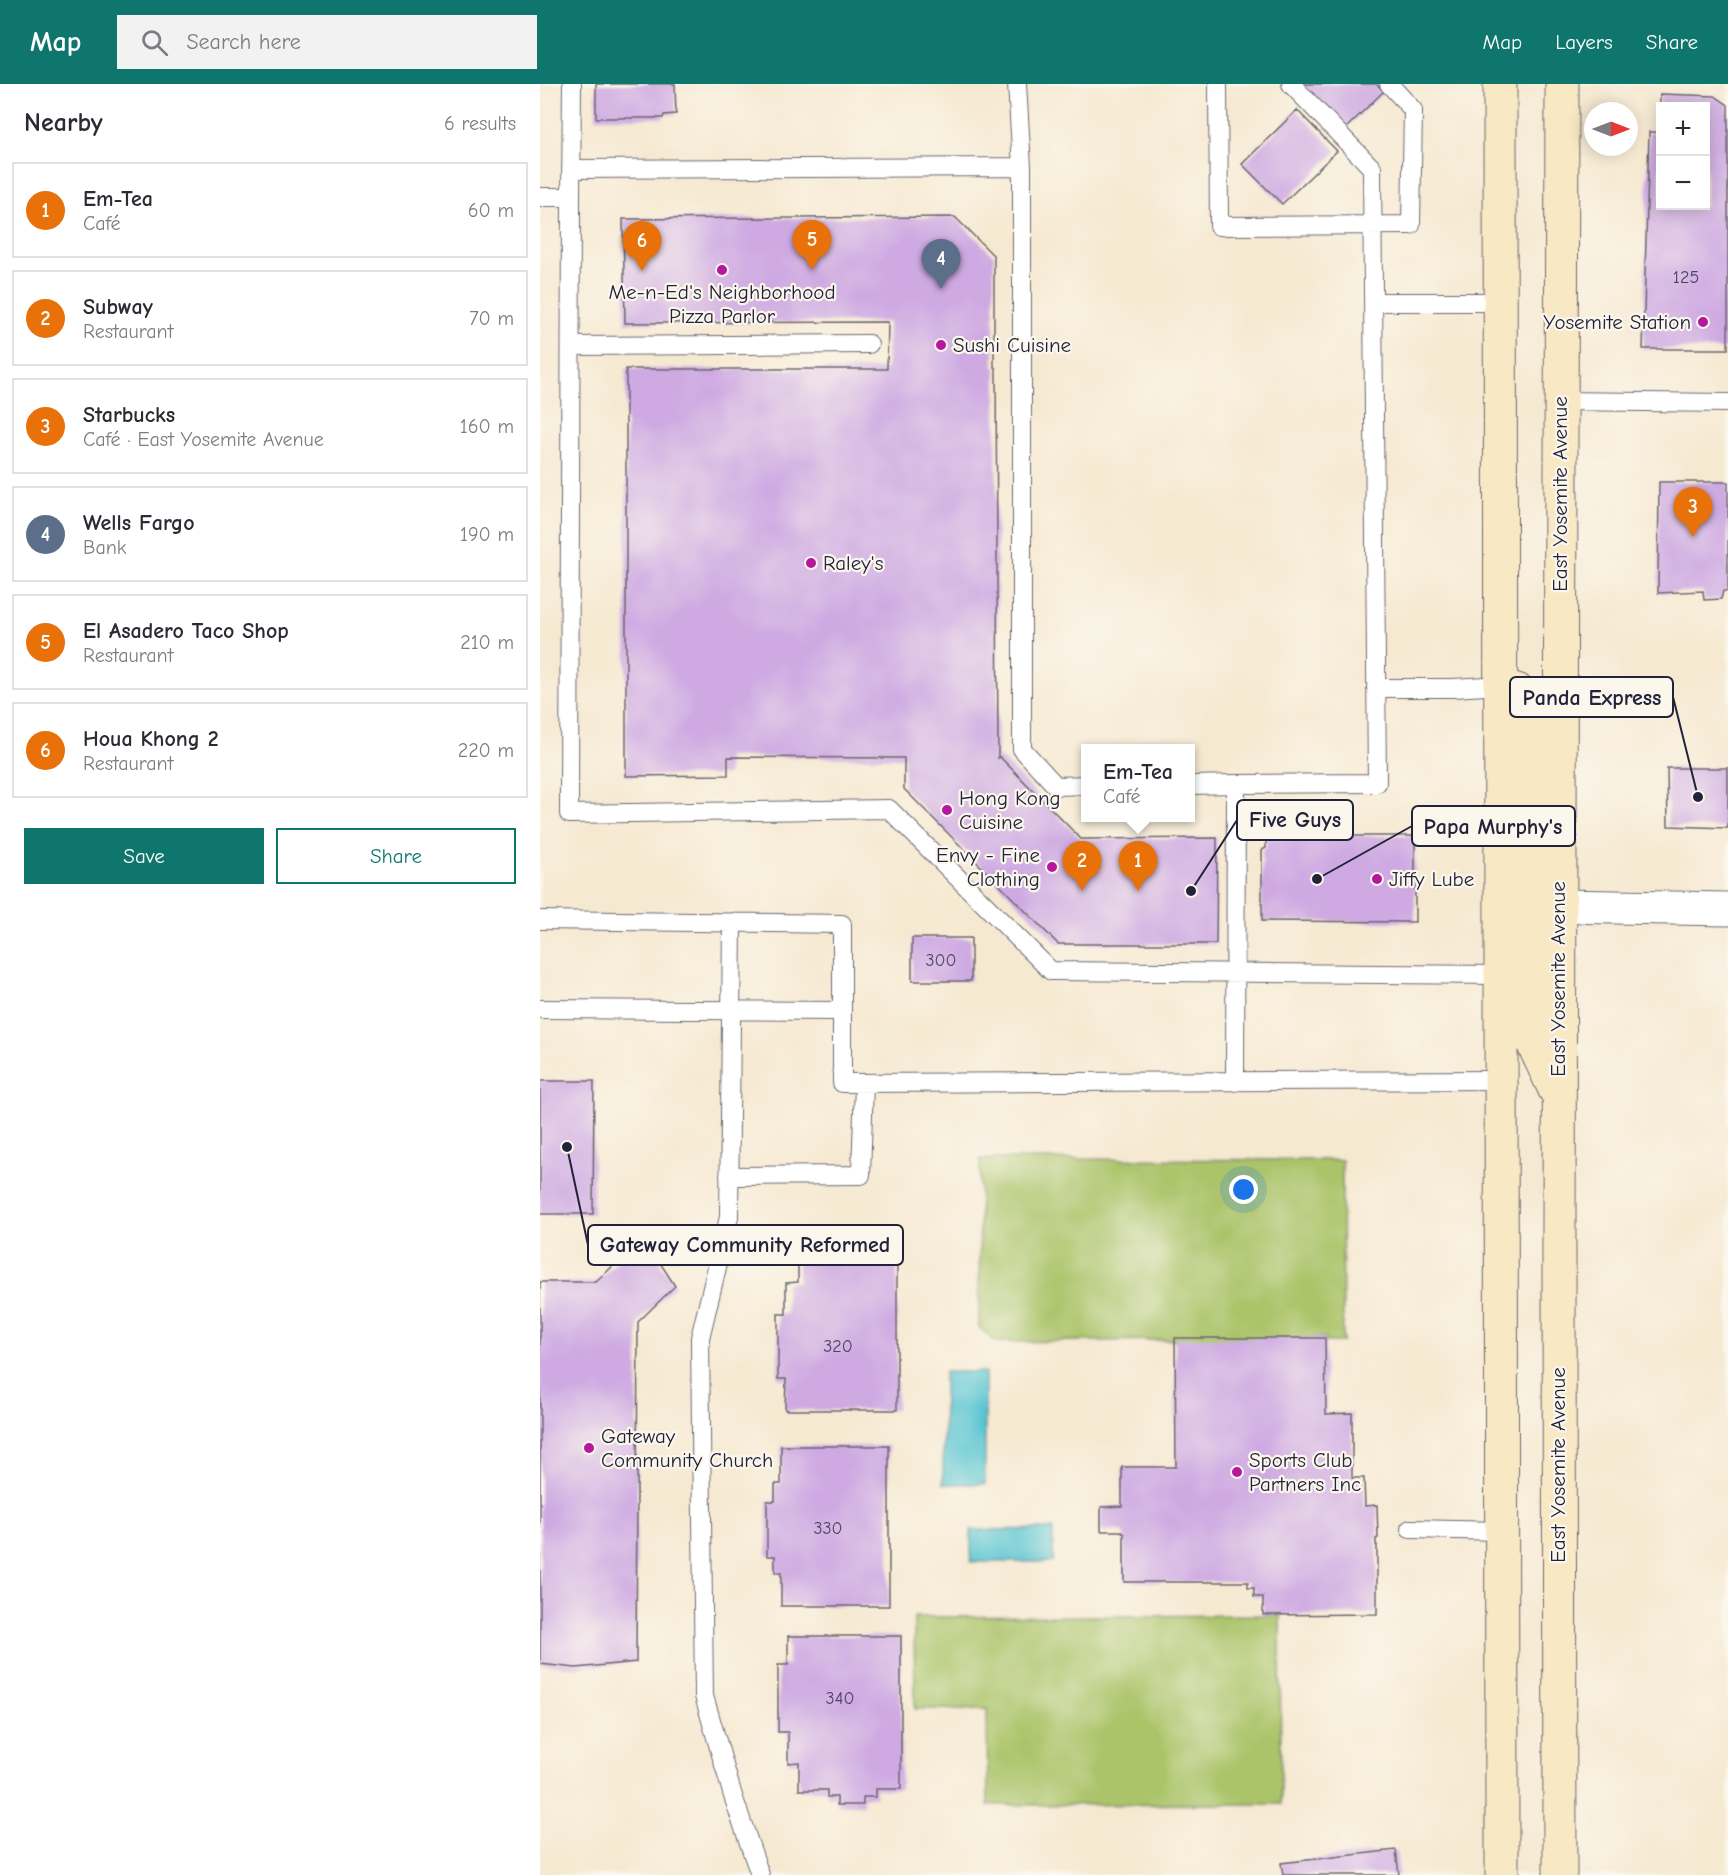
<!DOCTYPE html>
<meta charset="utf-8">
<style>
body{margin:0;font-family:"Comic Neue",sans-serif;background:#f2f2f3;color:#2b2b33}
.controls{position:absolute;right:18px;top:18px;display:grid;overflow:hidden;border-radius:0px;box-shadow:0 3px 15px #0003}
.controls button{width:54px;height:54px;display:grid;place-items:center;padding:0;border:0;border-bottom:2px solid #e1e1e2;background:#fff;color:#2b2b33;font:30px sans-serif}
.compass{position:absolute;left:1044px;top:18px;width:54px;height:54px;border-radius:50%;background:#fff;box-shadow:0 3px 15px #0003;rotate:90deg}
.you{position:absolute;left:704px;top:1106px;width:21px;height:21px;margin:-15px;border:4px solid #fff;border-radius:50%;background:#1a73e8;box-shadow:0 0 0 9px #1a73e833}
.badge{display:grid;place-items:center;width:39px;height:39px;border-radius:50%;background:#0f766e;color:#fff;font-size:20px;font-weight:700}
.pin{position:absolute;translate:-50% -50px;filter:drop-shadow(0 2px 3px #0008)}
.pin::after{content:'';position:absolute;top:32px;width:21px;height:18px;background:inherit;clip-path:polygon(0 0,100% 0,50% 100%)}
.popup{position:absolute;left:541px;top:660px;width:114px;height:78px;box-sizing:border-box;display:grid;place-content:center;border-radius:0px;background:#fff;filter:drop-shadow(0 2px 4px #0005);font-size:20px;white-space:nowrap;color:#7c7c81}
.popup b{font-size:22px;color:#2b2b33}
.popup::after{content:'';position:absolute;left:50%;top:100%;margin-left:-12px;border:12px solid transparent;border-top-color:#fff}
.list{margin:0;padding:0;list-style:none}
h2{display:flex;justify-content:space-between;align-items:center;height:78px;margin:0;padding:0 24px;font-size:26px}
h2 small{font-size:20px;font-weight:400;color:#7c7c81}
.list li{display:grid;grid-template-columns:39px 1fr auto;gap:18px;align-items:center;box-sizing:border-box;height:96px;margin:0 12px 12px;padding:0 12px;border:2px solid #e1e1e2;border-radius:0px}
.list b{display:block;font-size:22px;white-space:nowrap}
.list p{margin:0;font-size:20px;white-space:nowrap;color:#7c7c81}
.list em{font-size:20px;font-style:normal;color:#7c7c81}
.actions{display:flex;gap:12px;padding:18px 24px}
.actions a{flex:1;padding:14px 0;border:2px solid #0f766e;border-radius:0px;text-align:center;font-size:21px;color:#0f766e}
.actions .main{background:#0f766e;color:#fff}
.icon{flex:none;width:33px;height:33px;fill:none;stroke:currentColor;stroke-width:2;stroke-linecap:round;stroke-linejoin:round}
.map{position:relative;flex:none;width:1188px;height:1791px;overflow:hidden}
header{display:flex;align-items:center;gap:36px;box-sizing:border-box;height:84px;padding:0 30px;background:#0f766e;color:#fff}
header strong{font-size:28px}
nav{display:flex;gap:33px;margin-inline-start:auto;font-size:21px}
.search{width:420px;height:54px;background:#f2f2f3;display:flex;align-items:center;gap:15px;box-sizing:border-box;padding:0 21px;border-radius:0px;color:#7c7c81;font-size:22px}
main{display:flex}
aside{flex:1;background:#fff}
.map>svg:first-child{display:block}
.green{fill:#abc46a;stroke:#667352;stroke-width:1.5}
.water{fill:#59c5d2;stroke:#3e7486;stroke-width:1.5}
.building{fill:#cea9e2}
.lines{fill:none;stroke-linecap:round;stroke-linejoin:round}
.service-casing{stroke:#6c6870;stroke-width:20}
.minor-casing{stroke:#6c6870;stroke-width:35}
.secondary-casing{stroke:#6c6870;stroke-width:35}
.service{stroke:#fff;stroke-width:18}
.minor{stroke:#fff;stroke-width:33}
.secondary{stroke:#f8e8c3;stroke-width:33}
.poi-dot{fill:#b5179e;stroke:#fbf7ec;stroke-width:2}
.labels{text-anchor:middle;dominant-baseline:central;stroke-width:4.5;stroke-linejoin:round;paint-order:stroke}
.number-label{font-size:18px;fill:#4d4465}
.poi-label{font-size:21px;fill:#22223b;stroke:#fbf7ec;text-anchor:start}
.street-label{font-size:21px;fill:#22223b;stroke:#fbf7ec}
.leader{fill:none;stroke:#22223b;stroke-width:2}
.callout-dot{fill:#22223b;stroke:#fbf7ec;stroke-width:2}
.callout{fill:#fbf7ec;stroke:#22223b;stroke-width:2}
.callout-label{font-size:22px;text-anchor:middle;font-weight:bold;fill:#22223b}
</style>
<header>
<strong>Map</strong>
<div class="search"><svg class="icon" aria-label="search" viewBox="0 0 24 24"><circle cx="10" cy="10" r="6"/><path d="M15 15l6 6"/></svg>Search here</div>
<nav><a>Map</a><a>Layers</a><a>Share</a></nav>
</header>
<main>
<aside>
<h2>Nearby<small>6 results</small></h2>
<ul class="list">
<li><span class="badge" style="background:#e8710a">1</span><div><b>Em-Tea</b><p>Café</p></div><em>60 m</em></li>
<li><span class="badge" style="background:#e8710a">2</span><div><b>Subway</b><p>Restaurant</p></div><em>70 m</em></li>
<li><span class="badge" style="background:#e8710a">3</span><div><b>Starbucks</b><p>Café · East Yosemite Avenue</p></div><em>160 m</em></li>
<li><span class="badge" style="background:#5c6f8a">4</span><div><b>Wells Fargo</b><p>Bank</p></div><em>190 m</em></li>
<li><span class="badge" style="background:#e8710a">5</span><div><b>El Asadero Taco Shop</b><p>Restaurant</p></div><em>210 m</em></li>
<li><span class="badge" style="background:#e8710a">6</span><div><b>Houa Khong 2</b><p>Restaurant</p></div><em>220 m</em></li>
</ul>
<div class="actions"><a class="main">Save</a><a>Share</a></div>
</aside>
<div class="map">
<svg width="1188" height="1791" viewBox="0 0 1188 1791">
<rect width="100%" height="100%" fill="#fbf7ec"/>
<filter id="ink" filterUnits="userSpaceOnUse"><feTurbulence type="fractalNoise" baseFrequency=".0167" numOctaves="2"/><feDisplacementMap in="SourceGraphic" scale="12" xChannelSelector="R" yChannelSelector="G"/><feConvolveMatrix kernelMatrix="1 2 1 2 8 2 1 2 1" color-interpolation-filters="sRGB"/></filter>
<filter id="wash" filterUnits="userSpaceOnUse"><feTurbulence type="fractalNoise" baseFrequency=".008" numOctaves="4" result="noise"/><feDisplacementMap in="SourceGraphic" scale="24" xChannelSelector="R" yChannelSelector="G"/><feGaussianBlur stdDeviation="1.35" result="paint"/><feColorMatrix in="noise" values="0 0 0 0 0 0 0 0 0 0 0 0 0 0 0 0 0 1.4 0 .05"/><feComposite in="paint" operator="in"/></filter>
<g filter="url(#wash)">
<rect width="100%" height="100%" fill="#f6e9d2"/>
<path class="green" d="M440,1075l362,1 1,182h-17l-1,-4 -330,4 -16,-15z
M740,1531l1,189 -293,1 -1,-96h-72l-1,-92z"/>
<path class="water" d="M404,1288h41v112h-42z
M513,1445v33h-82v-32z"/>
<g id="blocks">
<path class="building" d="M56,0h79l1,30 -12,1 -1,3h-67z
M762,0h74l8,7 -39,38z
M1120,10l55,2 13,9v244h-85l6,-217h11v74h46v-100h-46z
M757,26l40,41 -55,53 -40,-40z
M415,133l39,39v111l2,1 2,390 2,-1 81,82 136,-1 -1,106h-158l-154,-155v-31l-176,-1v18l-102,1v-407h261l1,-47 -263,1 -2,-104z
M1119,398h69v109h-5l-2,8 -17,1 -1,-9 -45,2z
M1127,684h61v60l-60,-2z
M726,752h149v86l-153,-1v-71l4,-2z
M372,854h59v43h-59z
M0,997h54l-1,133h-53z
M94,1162l25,15 16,25 -37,36 -2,340 -60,6 -36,-4v-382h56z
M258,1167h99v159h-112l1,-31h-8v-65h8v-31l12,-1z
M635,1254h150l1,76 26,-1v65h12l1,28 12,-1 1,33 -2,1v6h1v69l-114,1v-18h-9v-9h-6v-6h-124v-49h-2v-2h-21v-24l21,-1v-39h54z
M241,1362h108v160h-108v-33h-6v-17h-8v-55h8v-17h6z
M248,1552h113v153h-25v8h-13v8h-26v-8h-10v-7h-28v-28l-11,1v-31h-10v-67h10z
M856,1766l3,25h-116l-2,-12z"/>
</g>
</g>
<g filter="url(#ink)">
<use href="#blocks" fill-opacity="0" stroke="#6c6870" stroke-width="1.5"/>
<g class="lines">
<defs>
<path id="service" d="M477,0l5,83v582l34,37 30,-1
M678,0l1,142 192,-1 2,-115 -24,-26
M31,85l451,-2
M0,113h31l1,-113
M31,113l-2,617 320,-5 162,162 449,4
M833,218h126
M32,262l297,-2
M1020,317l168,2
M836,604h78l46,-3
M650,701l46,-1
M0,836l302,4v87l-302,-2
M192,838l-3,295 -29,121 4,358 29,100 27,79
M302,927v72l658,-3
M695,998l1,-298 141,-1 -5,-615 -81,-84
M189,1092l132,-1 3,-92
M870,1445l92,2"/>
<path id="minor" d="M1018,822l170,3"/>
<path id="secondary" d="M960,0l2,1791
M960,601l17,5 11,22 1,323 26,55
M1020,1791c-2,-597 -1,-1194 2,-1791"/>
</defs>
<use href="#service" class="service-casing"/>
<use href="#minor" class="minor-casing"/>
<use href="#secondary" class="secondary-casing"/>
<use href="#service" class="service"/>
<use href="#minor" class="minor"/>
<use href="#secondary" class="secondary"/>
</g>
</g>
<g class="poi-dot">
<circle cx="182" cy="186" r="6"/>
<circle cx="1163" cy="238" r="6"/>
<circle cx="401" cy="261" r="6"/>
<circle cx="271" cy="479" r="6"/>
<circle cx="407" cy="726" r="6"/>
<circle cx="512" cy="783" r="6"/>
<circle cx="837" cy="795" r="6"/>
<circle cx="49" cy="1364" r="6"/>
<circle cx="697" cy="1388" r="6"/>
</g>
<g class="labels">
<g class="number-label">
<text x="1146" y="193">125</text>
<text x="401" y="876">300</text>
<text x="298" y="1262">320</text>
<text x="288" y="1444">330</text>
<text x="300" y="1614">340</text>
</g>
<g class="poi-label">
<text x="182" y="208" text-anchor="middle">Me-n-Ed's Neighborhood<tspan x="182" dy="24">Pizza Parlor</tspan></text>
<text x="1151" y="238" text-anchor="end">Yosemite Station</text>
<text x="413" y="261">Sushi Cuisine</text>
<text x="283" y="479">Raley's</text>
<text x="419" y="714">Hong Kong<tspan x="419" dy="24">Cuisine</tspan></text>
<text x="500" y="771" text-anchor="end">Envy - Fine<tspan x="500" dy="24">Clothing</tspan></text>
<text x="849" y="795">Jiffy Lube</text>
<text x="61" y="1352">Gateway<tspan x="61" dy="24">Community Church</tspan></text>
<text x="709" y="1376">Sports Club<tspan x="709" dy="24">Partners Inc</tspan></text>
</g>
<g class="street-label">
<text transform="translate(1020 410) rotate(-90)">East Yosemite Avenue</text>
<text transform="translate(1018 895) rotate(-90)">East Yosemite Avenue</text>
<text transform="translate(1018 1381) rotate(-90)">East Yosemite Avenue</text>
</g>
</g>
<path class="leader" d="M1158 713L1133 613M651 807L697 736M777 795L872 742M27 1063L48 1161"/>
<g class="callout-dot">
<circle cx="1158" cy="713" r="6"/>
<circle cx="651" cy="807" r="6"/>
<circle cx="777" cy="795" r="6"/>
<circle cx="27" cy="1063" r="6"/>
</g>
<g class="callout">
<rect x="970" y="593" width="163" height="40" rx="6"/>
<rect x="697" y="716" width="116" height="40" rx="6"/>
<rect x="872" y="722" width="163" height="40" rx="6"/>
<rect x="48" y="1141" width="315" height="40" rx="6"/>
</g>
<g class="callout-label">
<text x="1052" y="621">Panda Express</text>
<text x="755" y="743">Five Guys</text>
<text x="953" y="750">Papa Murphy's</text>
<text x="205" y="1168">Gateway Community Reformed</text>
</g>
</svg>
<div class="controls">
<button>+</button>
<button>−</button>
</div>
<svg class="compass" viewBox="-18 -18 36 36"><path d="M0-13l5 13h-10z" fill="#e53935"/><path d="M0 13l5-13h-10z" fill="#7c7c81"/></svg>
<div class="you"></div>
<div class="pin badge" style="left:598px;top:807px;background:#e8710a">1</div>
<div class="popup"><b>Em-Tea</b>Café</div>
<div class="pin badge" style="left:542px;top:807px;background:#e8710a">2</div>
<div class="pin badge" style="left:1153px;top:453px;background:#e8710a">3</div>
<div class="pin badge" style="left:401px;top:205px;background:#5c6f8a">4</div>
<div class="pin badge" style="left:272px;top:186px;background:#e8710a">5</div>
<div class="pin badge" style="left:102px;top:187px;background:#e8710a">6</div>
</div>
</main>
